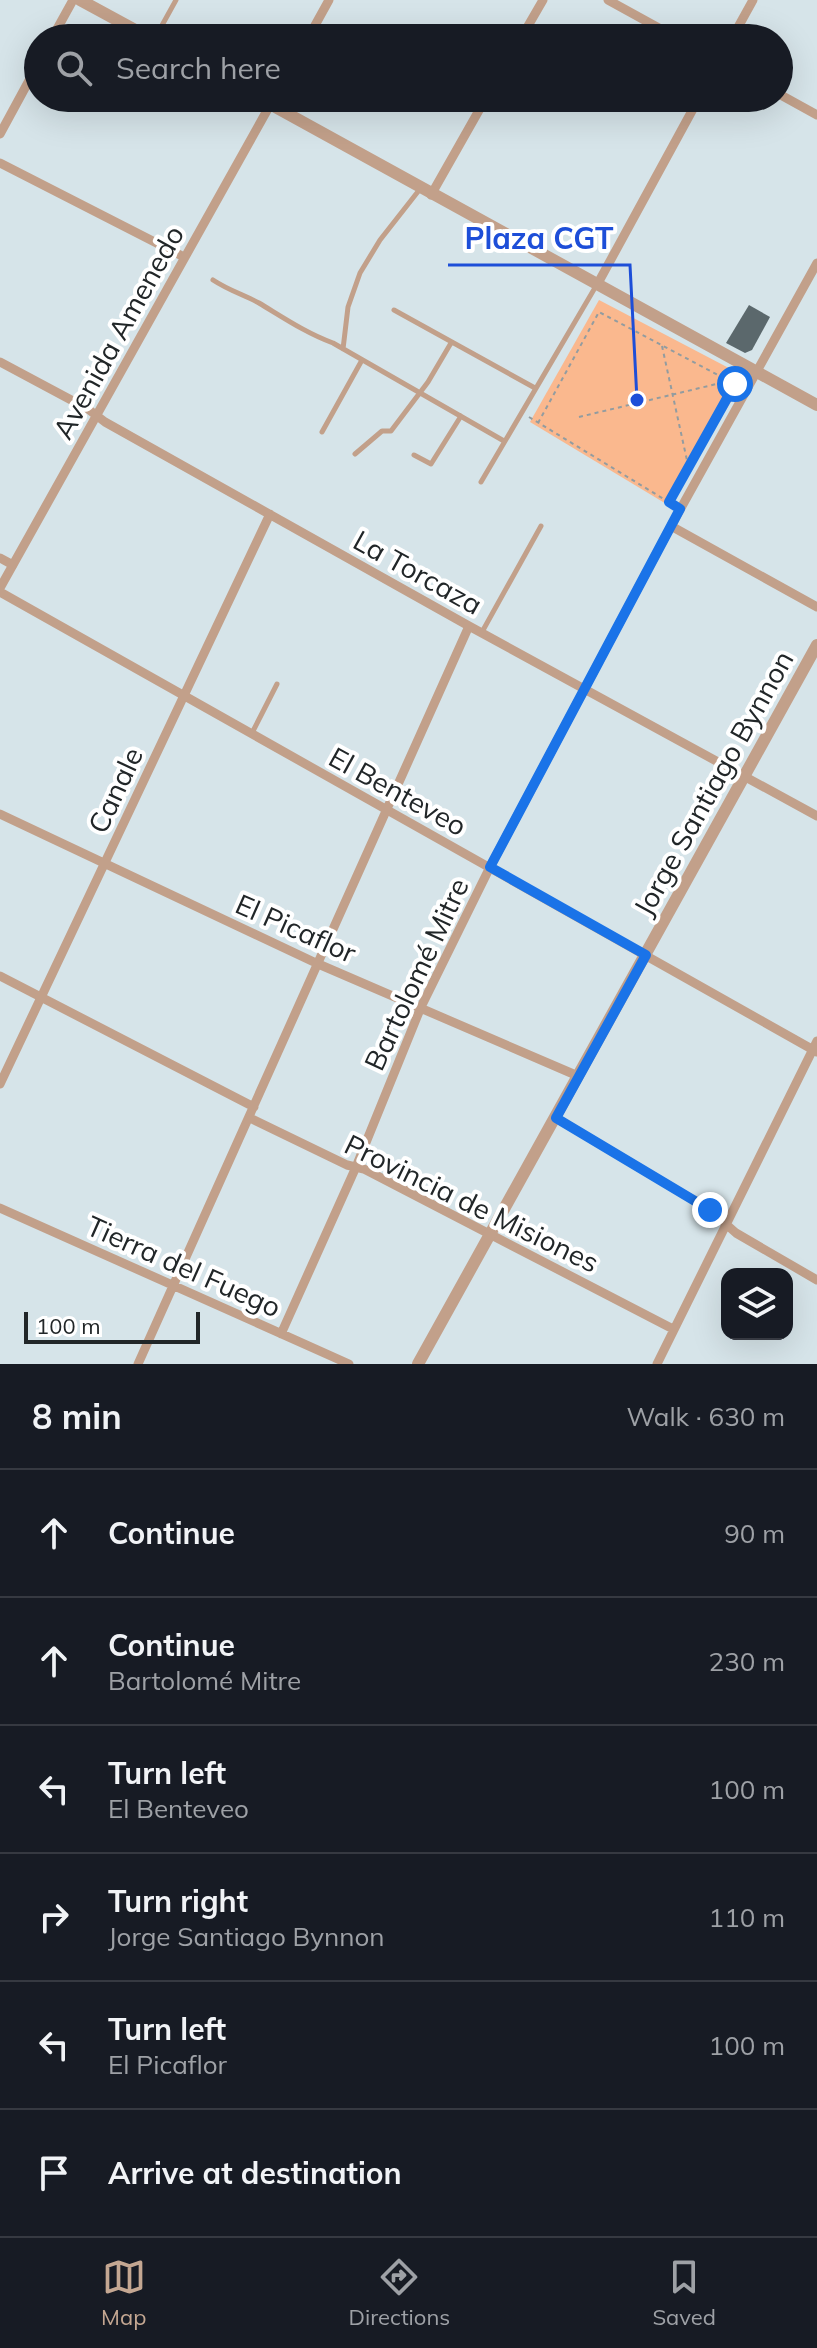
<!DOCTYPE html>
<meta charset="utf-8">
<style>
body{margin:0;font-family:Mulish,sans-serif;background:#20242c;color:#f1f3f6}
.controls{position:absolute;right:24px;bottom:24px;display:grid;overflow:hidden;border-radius:16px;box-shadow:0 8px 32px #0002}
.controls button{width:72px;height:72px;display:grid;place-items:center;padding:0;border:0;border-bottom:2px solid #363941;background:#171b24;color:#f1f3f6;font:40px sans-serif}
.scale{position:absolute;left:24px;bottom:20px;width:176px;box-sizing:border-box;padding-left:8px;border:4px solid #212628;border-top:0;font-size:22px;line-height:28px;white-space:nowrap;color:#212628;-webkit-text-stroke:6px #fff;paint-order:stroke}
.stop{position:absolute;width:24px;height:24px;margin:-18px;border:6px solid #1a73e8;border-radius:50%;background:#fff}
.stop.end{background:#1a73e8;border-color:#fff;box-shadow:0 2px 8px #0008}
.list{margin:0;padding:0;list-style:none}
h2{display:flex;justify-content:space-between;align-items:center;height:104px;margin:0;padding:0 32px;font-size:34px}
h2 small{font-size:26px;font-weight:400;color:#9ea1a6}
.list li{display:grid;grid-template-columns:52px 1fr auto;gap:24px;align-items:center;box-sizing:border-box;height:128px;padding:0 32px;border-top:2px solid #363941}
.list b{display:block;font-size:30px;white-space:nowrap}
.list p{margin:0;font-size:26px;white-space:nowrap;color:#9ea1a6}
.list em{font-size:26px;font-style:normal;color:#9ea1a6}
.icon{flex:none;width:44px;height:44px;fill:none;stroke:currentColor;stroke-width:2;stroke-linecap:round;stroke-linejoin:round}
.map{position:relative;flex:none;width:817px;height:1364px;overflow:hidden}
.search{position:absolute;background:#171b24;box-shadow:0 8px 32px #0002;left:24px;right:24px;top:24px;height:88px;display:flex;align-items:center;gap:20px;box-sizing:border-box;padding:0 28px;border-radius:44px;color:#9ea1a6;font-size:30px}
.sheet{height:872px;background:#171b24}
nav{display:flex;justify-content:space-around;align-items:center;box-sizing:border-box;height:112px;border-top:2px solid #363941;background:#171b24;font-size:22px;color:#9ea1a6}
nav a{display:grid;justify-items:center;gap:4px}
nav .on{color:#c4a792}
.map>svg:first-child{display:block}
.green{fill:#fab88e}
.building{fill:#5b686c}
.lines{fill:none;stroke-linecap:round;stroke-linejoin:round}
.path{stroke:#929ca0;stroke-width:2;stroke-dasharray:4 4;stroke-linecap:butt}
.service{stroke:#c2a08a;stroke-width:5}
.minor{stroke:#c2a08a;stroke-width:9}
.tertiary{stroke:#c2a08a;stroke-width:12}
.route{stroke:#1a73e8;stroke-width:10}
.labels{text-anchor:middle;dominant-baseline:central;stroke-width:8;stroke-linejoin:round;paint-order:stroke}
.street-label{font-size:28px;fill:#212628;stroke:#fff}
.leader{fill:none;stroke:#1d4ed8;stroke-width:3}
.callout-dot{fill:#1d4ed8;stroke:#fff;stroke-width:3}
.callout-label{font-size:30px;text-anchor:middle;font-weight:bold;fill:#1d4ed8;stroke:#fff;stroke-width:8;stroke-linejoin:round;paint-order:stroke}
</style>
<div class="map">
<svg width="817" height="1364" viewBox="0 0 817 1364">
<rect width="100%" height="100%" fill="#d6e4e9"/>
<path class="green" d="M599,300l147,77 -78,128 -138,-83z"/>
<path class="building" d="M749,305l21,12 -18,33 -7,3 -19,-10z"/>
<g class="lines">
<path class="path" d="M662,346l26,119
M529,417l138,84
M579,417l150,-36
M538,423l61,-111 136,72 -66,118"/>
<path class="service" d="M155,38l21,-38
M213,280c15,10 31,15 46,23 25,15 47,30 74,40l171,98
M394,310l141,78
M343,349l5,-42 12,-34 20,-33 40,-51
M322,432l40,-72
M355,454l27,-23h9l37,-49 23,-39
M414,455l17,9 30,-48
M481,482l115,-196
M482,632l59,-106
M252,733l25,-49"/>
<path class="minor" d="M608,0l69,38
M52,38l21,-38
M308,38l21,-38
M521,38l22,-38
M732,38l21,-38
M779,94l38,21
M0,134l38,-70
M0,163l184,94
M431,195l55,-97
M597,285l102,-187
M0,362l88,47 17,13 364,204 348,190
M671,526l146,81
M0,558l13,7
M0,588l274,-490
M0,592l817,460
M0,814l316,149 262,113
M0,976l254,131
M0,1084l270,-570
M250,1118l97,47 17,4 309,160
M556,1118l154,92 26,23 81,47
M0,1208l349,156
M281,1334l75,-167 65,-160 69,-140 181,-341 146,-263
M138,1364l331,-738
M657,1364l160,-323"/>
<path class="tertiary" d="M80,0l70,38
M259,98l558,307
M418,1364l399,-719"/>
</g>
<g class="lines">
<path class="route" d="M710,1210l-154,-92 90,-163 -156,-88 190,-358 -11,-7 66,-118"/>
</g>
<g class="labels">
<g class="street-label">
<text transform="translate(118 332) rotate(-61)">Avenida Amenedo</text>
<text transform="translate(418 572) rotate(29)">La Torcaza</text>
<text transform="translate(713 783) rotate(-61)">Jorge Santiago Bynnon</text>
<text transform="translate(115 790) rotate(-65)">Canale</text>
<text transform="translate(398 791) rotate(29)">El Benteveo</text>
<text transform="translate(296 928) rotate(24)">El Picaflor</text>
<text transform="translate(416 974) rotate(-65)">Bartolomé Mitre</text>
<text transform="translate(472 1203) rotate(26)">Provincia de Misiones</text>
<text transform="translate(184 1266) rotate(24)">Tierra del Fuego</text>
</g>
</g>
<path class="leader" d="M637 400L630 265H448"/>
<circle class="callout-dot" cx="637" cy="400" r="8"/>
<g class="callout-label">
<text x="539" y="249">Plaza CGT</text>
</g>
</svg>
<div class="controls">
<button><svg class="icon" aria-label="layers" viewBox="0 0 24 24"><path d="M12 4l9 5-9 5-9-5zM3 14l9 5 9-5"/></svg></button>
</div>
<div class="scale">100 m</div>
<div class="stop" style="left:735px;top:384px"></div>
<div class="stop end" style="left:710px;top:1210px"></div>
<div class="search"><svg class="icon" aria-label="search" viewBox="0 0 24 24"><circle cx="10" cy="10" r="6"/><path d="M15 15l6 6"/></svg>Search here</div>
</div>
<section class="sheet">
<h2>8 min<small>Walk · 630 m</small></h2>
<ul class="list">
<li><svg class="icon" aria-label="ahead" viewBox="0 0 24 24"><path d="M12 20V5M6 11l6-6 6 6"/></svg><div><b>Continue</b></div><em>90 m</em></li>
<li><svg class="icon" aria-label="ahead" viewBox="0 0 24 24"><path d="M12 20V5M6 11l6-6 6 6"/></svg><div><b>Continue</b><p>Bartolomé Mitre</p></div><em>230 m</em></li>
<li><svg class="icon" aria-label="left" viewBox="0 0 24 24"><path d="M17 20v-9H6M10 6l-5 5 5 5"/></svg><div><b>Turn left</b><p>El Benteveo</p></div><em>100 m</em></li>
<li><svg class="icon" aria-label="right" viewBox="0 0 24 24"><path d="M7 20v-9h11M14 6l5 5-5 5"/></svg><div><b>Turn right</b><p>Jorge Santiago Bynnon</p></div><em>110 m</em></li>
<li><svg class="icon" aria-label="left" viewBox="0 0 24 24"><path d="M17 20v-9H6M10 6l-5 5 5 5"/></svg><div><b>Turn left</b><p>El Picaflor</p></div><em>100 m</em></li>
<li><svg class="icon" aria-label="arrive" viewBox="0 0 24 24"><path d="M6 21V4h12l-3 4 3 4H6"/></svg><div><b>Arrive at destination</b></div></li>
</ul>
</section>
<nav>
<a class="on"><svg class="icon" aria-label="map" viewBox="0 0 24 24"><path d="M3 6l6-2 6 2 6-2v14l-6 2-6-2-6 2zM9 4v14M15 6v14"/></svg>Map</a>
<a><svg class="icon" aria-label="directions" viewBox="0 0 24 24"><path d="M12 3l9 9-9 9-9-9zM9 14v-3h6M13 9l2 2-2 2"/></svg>Directions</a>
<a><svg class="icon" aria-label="saved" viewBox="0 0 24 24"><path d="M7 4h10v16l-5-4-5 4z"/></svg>Saved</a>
</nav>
